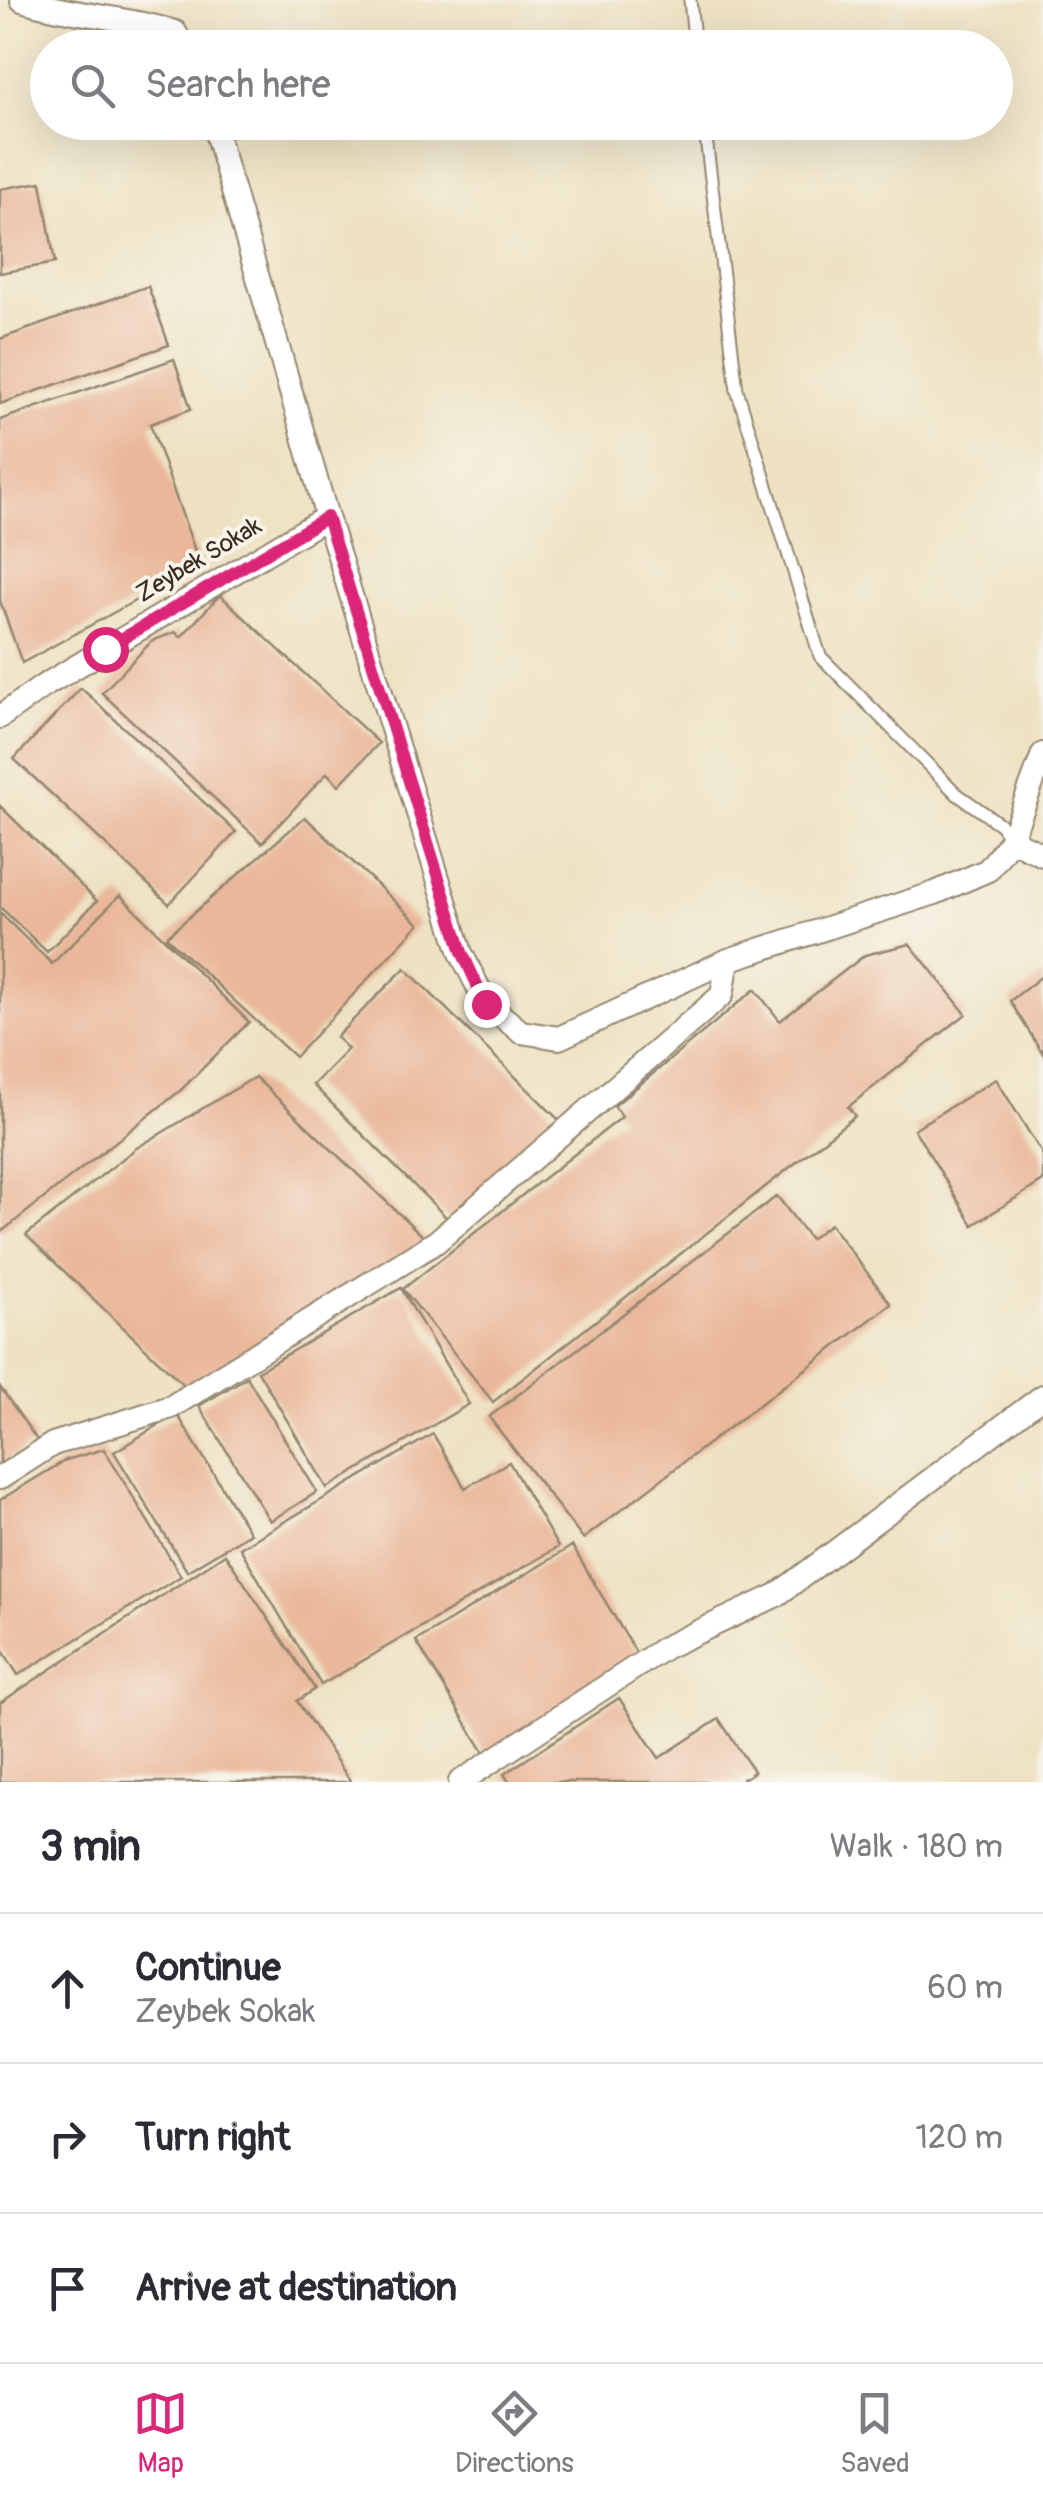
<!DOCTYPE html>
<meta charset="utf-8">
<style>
body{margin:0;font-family:Pangolin,sans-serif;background:#f2f2f3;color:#2b2b33}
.stop{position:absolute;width:30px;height:30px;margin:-22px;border:8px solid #db2777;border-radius:50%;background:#fff}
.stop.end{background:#db2777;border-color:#fff;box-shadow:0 2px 10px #0008}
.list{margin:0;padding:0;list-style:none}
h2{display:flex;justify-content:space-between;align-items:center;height:130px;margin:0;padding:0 40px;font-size:42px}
h2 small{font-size:32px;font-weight:400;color:#7c7c81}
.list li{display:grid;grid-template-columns:65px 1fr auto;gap:30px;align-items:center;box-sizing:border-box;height:150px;padding:0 40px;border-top:2px solid #e1e1e2}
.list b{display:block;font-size:38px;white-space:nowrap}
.list p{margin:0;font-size:32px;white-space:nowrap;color:#7c7c81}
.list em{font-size:32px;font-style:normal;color:#7c7c81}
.icon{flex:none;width:55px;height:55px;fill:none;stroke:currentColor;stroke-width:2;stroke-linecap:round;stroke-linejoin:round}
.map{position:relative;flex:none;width:1043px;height:1782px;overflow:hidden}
.search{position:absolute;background:#fff;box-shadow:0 10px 40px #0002;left:30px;right:30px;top:30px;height:110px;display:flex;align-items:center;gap:25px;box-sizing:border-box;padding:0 35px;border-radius:55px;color:#7c7c81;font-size:38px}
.sheet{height:580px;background:#fff}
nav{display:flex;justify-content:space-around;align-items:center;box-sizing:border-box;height:140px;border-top:2px solid #e1e1e2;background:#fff;font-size:28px;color:#7c7c81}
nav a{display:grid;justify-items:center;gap:5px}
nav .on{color:#db2777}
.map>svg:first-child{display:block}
.building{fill:#eab79a}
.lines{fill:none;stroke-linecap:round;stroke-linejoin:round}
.service-casing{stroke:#948670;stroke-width:15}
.minor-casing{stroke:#948670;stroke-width:26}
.service{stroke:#fff;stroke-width:11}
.minor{stroke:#fff;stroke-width:22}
.route{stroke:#db2777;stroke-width:12}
.labels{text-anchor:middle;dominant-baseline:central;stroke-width:8;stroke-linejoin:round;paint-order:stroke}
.street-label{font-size:25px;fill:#3b2a1e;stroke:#f7f3e8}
</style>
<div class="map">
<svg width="1043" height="1782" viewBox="0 0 1043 1782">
<rect width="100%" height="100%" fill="#f7f3e8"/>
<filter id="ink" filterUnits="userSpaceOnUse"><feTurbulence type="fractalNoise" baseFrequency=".01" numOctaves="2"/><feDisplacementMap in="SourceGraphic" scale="20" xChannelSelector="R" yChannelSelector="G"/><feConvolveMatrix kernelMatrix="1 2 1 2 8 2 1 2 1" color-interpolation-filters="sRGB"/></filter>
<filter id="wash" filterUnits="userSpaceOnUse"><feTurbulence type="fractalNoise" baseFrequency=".0048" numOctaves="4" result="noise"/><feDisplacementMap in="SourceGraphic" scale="40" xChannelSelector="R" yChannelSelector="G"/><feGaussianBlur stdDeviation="2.25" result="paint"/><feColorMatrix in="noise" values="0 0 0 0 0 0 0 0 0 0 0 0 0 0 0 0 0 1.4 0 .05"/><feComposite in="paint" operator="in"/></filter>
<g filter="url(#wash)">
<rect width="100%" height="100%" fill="#eee2c3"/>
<g id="blocks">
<path class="building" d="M41,182l14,81 -55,10v-84z
M148,286l21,59 -169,59v-65z
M174,359l17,50 -41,15 50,141 -178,98 -22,-62v-181z
M220,595l159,148 -40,42 -12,-12 -65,70 -160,-150 50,-52 23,-9 6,5z
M81,688l155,144 -67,72 -155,-145z
M0,806l97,95 -50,51 -47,-45z
M305,817l114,107 -124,133 -129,-120z
M120,895l129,127 -68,68 -181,143v-320l52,51z
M910,944l56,70 -118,93 7,9 -362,286 -90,-113 219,-172 -8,-11 141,-117 25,32 85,-66z
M405,968l157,155 -110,100 -139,-138 35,-36 -12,-12z
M1043,975v79l-33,-53z
M255,1077l174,165 -242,146 -161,-153 109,-86z
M996,1079l47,76v26l-70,44 -59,-96z
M777,1196l33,43 20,-15 61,80 -308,235 -94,-122z
M401,1288l68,116 -142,84 -69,-117z
M247,1377l70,115 -47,29 -71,-115z
M0,1387l37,53 -37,25z
M177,1414l73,119 -63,38 -73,-119z
M433,1434l32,54 44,-26 49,85 -237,138 -81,-137z
M104,1449l77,127 -163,99 -18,-29v-146l66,-40z
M572,1546l68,113 -155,95 -69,-113z
M225,1554l90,135 -18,12 54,81h-351v-79z
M619,1698l40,60 60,-39 35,53 -16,10h-229l-5,-8z"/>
</g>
</g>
<g filter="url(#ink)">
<use href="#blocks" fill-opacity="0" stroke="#948670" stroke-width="2.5"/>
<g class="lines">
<defs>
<path id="service" d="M690,0l5,48
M704,122l33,268 83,266 137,138 44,31 10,15"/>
<path id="minor" d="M22,0c51,16 102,16 153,32l9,16
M213,122l114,395 134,436 25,50 35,29 38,6 169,-78 207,-67 53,-23 23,-30 32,15
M0,717l42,-30 285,-170
M1011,840l32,-86
M0,1478l53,-34 118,-37 265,-165 286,-247 6,-35
M460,1782l206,-135 111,-52 266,-199"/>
</defs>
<use href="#service" class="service-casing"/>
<use href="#minor" class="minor-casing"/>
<use href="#service" class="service"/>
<use href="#minor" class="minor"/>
</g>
</g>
<g class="lines" filter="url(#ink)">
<path class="route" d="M105,649l222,-132 135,435 24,52"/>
</g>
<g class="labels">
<g class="street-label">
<text transform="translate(199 560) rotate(-31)">Zeybek Sokak</text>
</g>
</g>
</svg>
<div class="stop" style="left:105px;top:649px"></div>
<div class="stop end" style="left:486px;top:1004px"></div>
<div class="search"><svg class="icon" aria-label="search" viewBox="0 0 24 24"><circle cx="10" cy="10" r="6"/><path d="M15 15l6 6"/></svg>Search here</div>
</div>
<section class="sheet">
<h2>3 min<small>Walk · 180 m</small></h2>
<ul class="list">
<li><svg class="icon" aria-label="ahead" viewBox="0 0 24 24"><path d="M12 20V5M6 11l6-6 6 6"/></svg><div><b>Continue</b><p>Zeybek Sokak</p></div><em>60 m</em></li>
<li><svg class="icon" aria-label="right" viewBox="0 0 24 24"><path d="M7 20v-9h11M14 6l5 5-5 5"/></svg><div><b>Turn right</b></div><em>120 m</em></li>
<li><svg class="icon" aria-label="arrive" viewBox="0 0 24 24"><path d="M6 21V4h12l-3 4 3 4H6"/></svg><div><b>Arrive at destination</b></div></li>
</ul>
</section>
<nav>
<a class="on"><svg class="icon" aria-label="map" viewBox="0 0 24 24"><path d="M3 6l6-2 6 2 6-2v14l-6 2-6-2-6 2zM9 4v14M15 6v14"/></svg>Map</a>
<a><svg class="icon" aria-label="directions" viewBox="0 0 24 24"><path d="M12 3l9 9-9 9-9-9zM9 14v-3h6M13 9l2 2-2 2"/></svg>Directions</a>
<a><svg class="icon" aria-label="saved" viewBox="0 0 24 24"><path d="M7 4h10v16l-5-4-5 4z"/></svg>Saved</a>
</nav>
